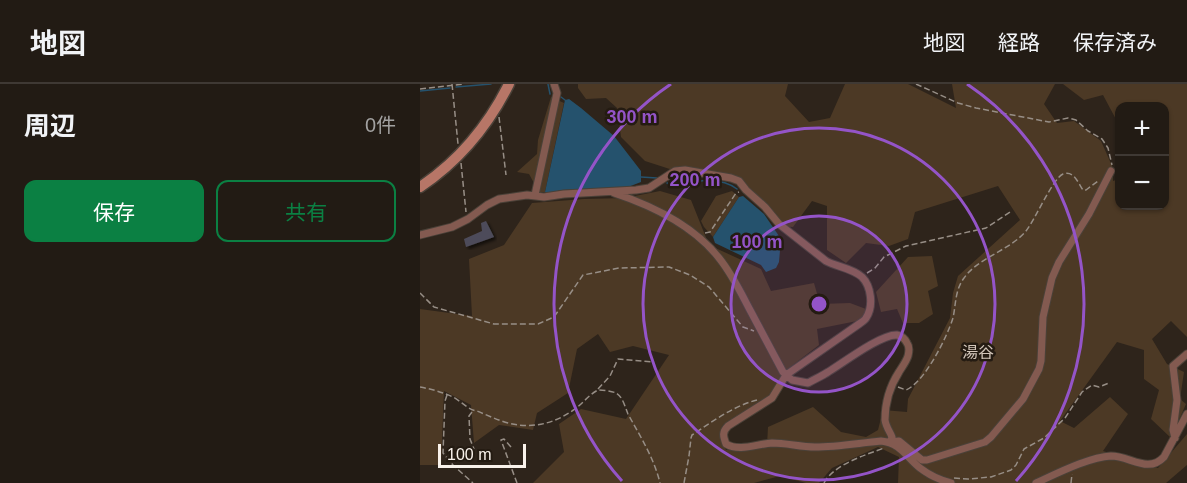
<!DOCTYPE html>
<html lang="ja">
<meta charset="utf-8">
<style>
body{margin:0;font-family:Helvetica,"Noto Sans JP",sans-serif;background:#2a241d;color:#f1f3f6}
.controls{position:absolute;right:18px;top:18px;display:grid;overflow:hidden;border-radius:12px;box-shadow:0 2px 4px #0004}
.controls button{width:54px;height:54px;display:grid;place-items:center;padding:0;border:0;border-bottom:2px solid #3f3934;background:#221b14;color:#f1f3f6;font:30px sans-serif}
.scale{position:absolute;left:18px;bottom:15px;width:88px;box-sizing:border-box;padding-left:6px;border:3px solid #f9f2eb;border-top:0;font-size:16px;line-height:21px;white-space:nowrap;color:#f9f2eb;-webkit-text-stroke:4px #241b12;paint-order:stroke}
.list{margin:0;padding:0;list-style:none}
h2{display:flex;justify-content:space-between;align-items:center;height:78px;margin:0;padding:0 24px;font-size:26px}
h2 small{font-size:20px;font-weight:400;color:#a2a1a0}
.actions{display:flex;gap:12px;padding:18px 24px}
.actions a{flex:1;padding:14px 0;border:2px solid #0b8043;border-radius:12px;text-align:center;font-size:21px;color:#0b8043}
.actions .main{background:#0b8043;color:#fff}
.map{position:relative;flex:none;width:767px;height:399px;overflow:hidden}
header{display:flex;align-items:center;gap:36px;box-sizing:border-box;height:84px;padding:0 30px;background:#221b14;border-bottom:2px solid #3f3934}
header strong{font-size:28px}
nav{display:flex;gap:33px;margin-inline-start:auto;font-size:21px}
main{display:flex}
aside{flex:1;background:#221b14}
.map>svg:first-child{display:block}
.green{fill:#4c3925}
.water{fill:#25526d}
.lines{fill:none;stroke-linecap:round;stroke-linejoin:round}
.stream{stroke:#25526d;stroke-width:1.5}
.building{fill:#4e4c5a;filter:url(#shadow)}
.minor-casing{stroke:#4a4138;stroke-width:9}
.secondary-casing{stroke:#4a4138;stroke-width:13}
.path{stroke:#978e86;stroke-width:1.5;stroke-dasharray:6 3;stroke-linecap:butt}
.minor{stroke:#835a50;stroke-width:7}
.secondary{stroke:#b77667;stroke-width:10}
.ring{fill:none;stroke:#9454c8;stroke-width:3}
.labels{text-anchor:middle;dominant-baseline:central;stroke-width:5;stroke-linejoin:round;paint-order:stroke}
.neighbourhood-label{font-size:16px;fill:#d3c6ba;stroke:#241b12}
.centre{fill:#9454c8;stroke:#241b12;stroke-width:3}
.ring-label{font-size:18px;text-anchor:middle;font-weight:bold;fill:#9454c8;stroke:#241b12;stroke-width:5;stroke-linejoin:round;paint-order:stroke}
</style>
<header>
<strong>地図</strong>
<nav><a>地図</a><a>経路</a><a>保存済み</a></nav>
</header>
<main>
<aside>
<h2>周辺<small>0件</small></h2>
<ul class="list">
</ul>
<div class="actions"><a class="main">保存</a><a>共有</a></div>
</aside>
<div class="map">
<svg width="767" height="399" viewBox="0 0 767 399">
<defs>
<filter id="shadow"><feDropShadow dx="2.5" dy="2.5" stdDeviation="1.5" flood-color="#0009"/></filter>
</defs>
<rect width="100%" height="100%" fill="#2e241b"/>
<path class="green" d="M158,0h210l-3,12 24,26 21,-4 15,-34h63l48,24 -4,-24h103l-11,20 13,19 17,-2 27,20 12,27v13l6,-2 1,27h44v-100h-44l-1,19 -16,-30 -19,5 -21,-16h124v253l-16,-16 -19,18 15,25 17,8 -4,27 6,5 -15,34 -20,-19 8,-29 -15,-11v-29l-27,-8 -57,79 14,7 36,-31 18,17 -25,37 55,17 29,-34v31l-21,18h-268l1,-26 -21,-10 -46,21 -13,15h-13l-26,-7 -26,7h-221l31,-31 -5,-28 22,-15 45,10 43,-64 -36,-9 -23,6 -12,-18 -21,15 -9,44 -31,20 -4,17 -34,-5 -25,18 -3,-38 -27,-14 -3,74h-21v-156l52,7 -3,-57 35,-14 28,-42 52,-4 41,-1 35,-7 31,9 18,45 52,24 10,22 43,-8 6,21 30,-1 16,6 -4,11 -45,9 2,16 -34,26 -14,23 -48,31 -3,14 6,11 41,-5 1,-18 45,-20 28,25 25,5 12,-7 5,-20 24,2 1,-13 42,-81 3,-25 5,-17 62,-56 -22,-34 -83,26 -7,27 -19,7 -23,-3 -20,20 -19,-13v-44l-15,-5 -19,26 -16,-1 -35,-43 -63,-11 -34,-11 -24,-24 -4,-29 -11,-10 -20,1 -8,-11z
M131,13l13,6 -19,89h-6l-10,-18 -12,-2 20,-18 1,-14z
M312,107l7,6 -26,40 -9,-10 -3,-6 15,-25z
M512,172l6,30 -10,5 5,23 -14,9h-16l-6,-14 -16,3 -5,-20 32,-35z"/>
<path class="water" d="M149,15l12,9 33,28 27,35v11l-13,5 -66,3 -14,3 -3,-1 20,-92z
M323,112l21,18 17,25 -2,23 -3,6 -10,4 -5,-7 -46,-22 -2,-6 26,-40z"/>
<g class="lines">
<path class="stream" d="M128,0l2,10
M36,3l35,-3
M0,7l30,-3
M141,13l4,3
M221,93l16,1
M247,99l4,2c21,-3 47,-10 66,4"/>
</g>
<path class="building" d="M66,137l8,16 -28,10 -2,-8 18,-8 -1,-8z"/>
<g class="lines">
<defs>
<path id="minor" d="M194,109c39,13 80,33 105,65 13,16 22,35 31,52 11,21 22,41 33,62l9,8 16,3c7,-4 14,-7 20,-11 15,-9 53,-38 69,-37 5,1 8,4 10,8 3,4 2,9 1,13 -2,6 -6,11 -9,16 -9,14 -14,32 -14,48 1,7 5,12 7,17l-2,5 9,-1 23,19h5l58,-18 6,-5 32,-38 16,-30 2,-8 2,-44 9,-39 7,-16 30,-48 22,-43
M115,111l22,-102 -3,-9
M0,151l32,-8 16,-8 19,-14 12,-6 28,-4 17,2 20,-3 72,-4 13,-2 26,-17 10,-1 46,8 8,3 7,9 19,17 14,17 47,37c11,6 26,7 36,16 9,9 12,29 4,41 -1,2 -4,4 -7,6l-73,51 -14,23 -44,28c-6,6 -5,10 -2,18 13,8 31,0 46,-1 15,0 28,4 43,4 22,0 44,-4 66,-6 20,2 25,16 39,27 9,7 20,12 31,15
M755,354l-2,-8 4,-30 -4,-34 14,-12
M616,399c20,-9 53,-26 75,-27 19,0 37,18 53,1l23,-43"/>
<path id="secondary" d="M0,103c39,-26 68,-61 89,-103"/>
</defs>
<use href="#minor" class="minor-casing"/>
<use href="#secondary" class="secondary-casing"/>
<path class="path" d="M32,0l6,60
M496,0l42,19 18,5 73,14 19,-4 8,2 12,11 14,8 6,9 4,17
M0,5l44,-5
M79,33l7,58
M41,79l5,49
M285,149l5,-1 26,-39 3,-1
M447,189l8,-5 9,-11 22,-11 80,-18 24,-16
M0,209l14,14 60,17h44l16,-7 29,-42 36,-7 50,-1 21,8 19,12 34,40 11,4
M0,303c11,2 22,5 33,10 8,4 15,13 24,14 10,4 20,9 31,12 23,6 45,1 64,-12 10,-6 16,-16 26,-21 5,0 14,1 18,3 7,4 9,14 12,21 12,22 26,44 32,69
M478,303l8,3c19,-8 41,-53 47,-72 3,-14 2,-28 11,-40 15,-21 45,-27 62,-47 9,-11 27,-53 37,-57 11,-4 15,9 20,16h3l12,-9
M178,305l12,-13 8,-17 34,3
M27,311l-2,6 -2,52 10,12 20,18
M52,328l-3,4 1,23 4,10
M91,363l-7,-8 -3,1 16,43
M534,394l14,1 23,-2 20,-7 5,-5 8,-16 20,-11 21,-20 17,-26 10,-7 7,2 10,-4
M264,399l5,-27 2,-18 1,-3c20,-13 41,-29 65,-35
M404,399c9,-18 41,-28 60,-35
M651,399l1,-9"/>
<use href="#minor" class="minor"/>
<use href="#secondary" class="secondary"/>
</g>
<circle cx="399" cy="220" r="88" fill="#9454c8" fill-opacity=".12"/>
<g class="ring">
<circle cx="399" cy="220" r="88"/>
<circle cx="399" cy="220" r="176"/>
<path d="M202 397A265 265 0 0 1 251 0M547 0A265 265 0 0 1 596 397"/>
</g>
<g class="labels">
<g class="neighbourhood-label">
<text x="558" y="268">湯谷</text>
</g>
</g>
<circle cx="399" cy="220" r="9" class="centre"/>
<g class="ring-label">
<text x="212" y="39">300 m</text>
<text x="275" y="102">200 m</text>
<text x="337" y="164">100 m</text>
</g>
</svg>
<div class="controls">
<button>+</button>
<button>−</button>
</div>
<div class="scale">100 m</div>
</div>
</main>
